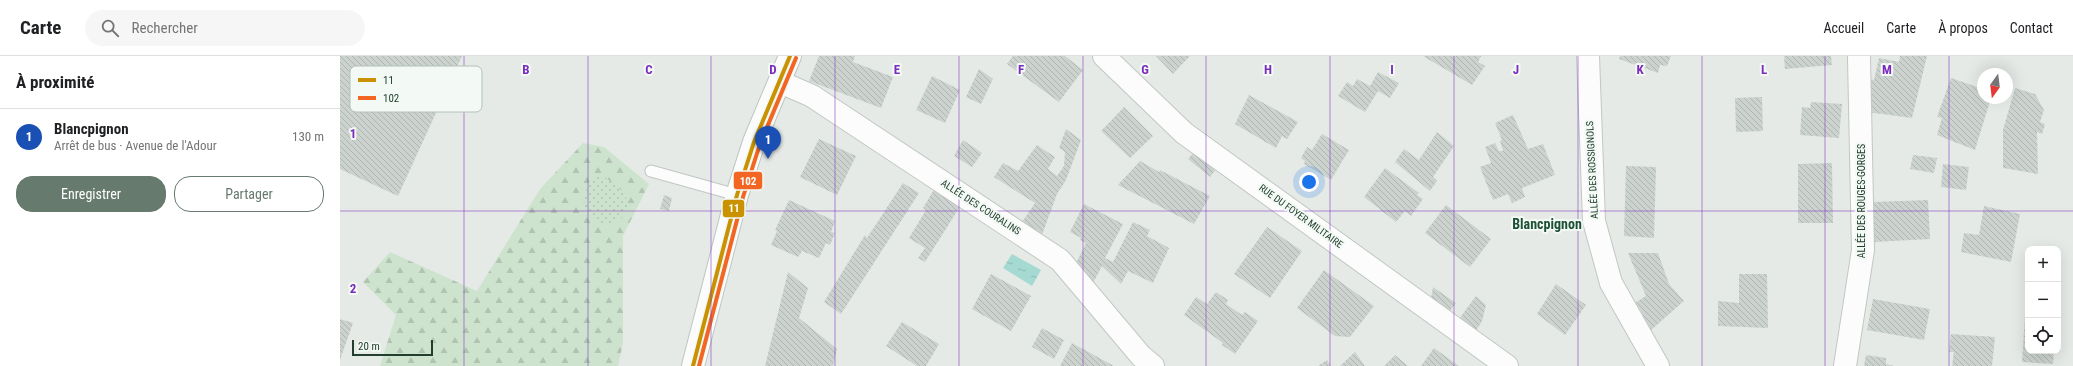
<!DOCTYPE html>
<html lang="fr">
<meta charset="utf-8">
<style>
body{margin:0;font-family:"Roboto Condensed",sans-serif;background:#f6f6f6;color:#202124}
.controls{position:absolute;right:12px;bottom:12px;display:grid;overflow:hidden;border-radius:8px;box-shadow:0 4px 16px #0002}
.controls button{width:36px;height:36px;display:grid;place-items:center;padding:0;border:0;border-bottom:1px solid #e0e0e0;background:#fff;color:#202124;font:20px sans-serif}
.compass{position:absolute;left:1637px;top:12px;width:36px;height:36px;border-radius:50%;background:#fff;box-shadow:0 4px 16px #0002;rotate:194deg}
.scale{position:absolute;left:12px;bottom:10px;width:81px;box-sizing:border-box;padding-left:4px;border:2px solid #213e2e;border-top:0;font-size:11px;line-height:14px;white-space:nowrap;color:#213e2e;-webkit-text-stroke:3px #f3f9f4;paint-order:stroke}
.you{position:absolute;left:969px;top:126px;width:14px;height:14px;margin:-10px;border:3px solid #fff;border-radius:50%;background:#1a73e8;box-shadow:0 0 0 6px #1a73e833}
.badge{display:grid;place-items:center;width:26px;height:26px;border-radius:50%;background:#667a6e;color:#fff;font-size:13px;font-weight:700}
.pin{position:absolute;translate:-50% -33px;filter:drop-shadow(0 1px 2px #0008)}
.pin::after{content:'';position:absolute;top:21px;width:14px;height:12px;background:inherit;clip-path:polygon(0 0,100% 0,50% 100%)}
.list{margin:0;padding:0;list-style:none}
h2{display:flex;justify-content:space-between;align-items:center;height:52px;margin:0;padding:0 16px;font-size:17px}
h2 small{font-size:13px;font-weight:400;color:#757577}
.list li{display:grid;grid-template-columns:26px 1fr auto;gap:12px;align-items:center;box-sizing:border-box;height:56px;padding:0 16px;border-top:1px solid #e0e0e0}
.list b{display:block;font-size:15px;white-space:nowrap}
.list p{margin:0;font-size:13px;white-space:nowrap;color:#757577}
.list em{font-size:13px;font-style:normal;color:#757577}
.actions{display:flex;gap:8px;padding:12px 16px}
.actions a{flex:1;padding:9px 0;border:1px solid #667a6e;border-radius:16px;text-align:center;font-size:14px;color:#667a6e}
.actions .main{background:#667a6e;color:#fff}
.icon{flex:none;width:22px;height:22px;fill:none;stroke:currentColor;stroke-width:2;stroke-linecap:round;stroke-linejoin:round}
.map{position:relative;flex:none;width:1733px;height:310px;overflow:hidden}
header{display:flex;align-items:center;gap:24px;box-sizing:border-box;height:56px;padding:0 20px;background:#fff;border-bottom:1px solid #e0e0e0}
header strong{font-size:19px}
nav{display:flex;gap:22px;margin-inline-start:auto;font-size:14px}
.search{width:280px;height:36px;background:#f6f6f6;display:flex;align-items:center;gap:10px;box-sizing:border-box;padding:0 14px;border-radius:22px;color:#757577;font-size:15px}
main{display:flex}
aside{flex:1;background:#fff}
.map>svg:first-child{display:block}
.forest{fill:url(#forest-firs)}
.park{fill:url(#park-dots)}
.water{fill:url(#water-ripples)}
.building{fill:url(#building-back-hatch)}
.lines{fill:none;stroke-linecap:round;stroke-linejoin:round}
.lane-casing{stroke:#c2c7c3;stroke-width:13}
.street-casing{stroke:#c2c7c3;stroke-width:24}
.secondary-casing{stroke:#bec6c1;stroke-width:24}
.lane{stroke:#fbfcfb;stroke-width:11}
.street{stroke:#fbfcfb;stroke-width:22}
.secondary{stroke:#fbfcfb;stroke-width:22}
.bus-1-casing{stroke:#f3f9f4;stroke-width:7}
.bus-2-casing{stroke:#f3f9f4;stroke-width:7}
.bus-1{stroke:#ca9200;stroke-width:4}
.bus-2{stroke:#f26522;stroke-width:4}
.grid{fill:none;stroke:#7b2cbf;stroke-width:1;stroke-opacity:0.55}
.labels{text-anchor:middle;dominant-baseline:central;stroke-width:4;stroke-linejoin:round;paint-order:stroke}
.street-label{font-size:10px;fill:#213e2e;stroke:#f3f9f4}
.district-label{font-size:14px;font-weight:bold;fill:#1c5135;stroke:#f3f9f4}
.key{fill:#f3f9f4;stroke:#b4c1b9;stroke-width:1}
.key-label{font-size:11px;fill:#213e2e}
.grid-label{font-size:13px;text-anchor:middle;font-weight:bold;fill:#7b2cbf;stroke:#f3f9f4;stroke-width:4;stroke-linejoin:round;paint-order:stroke}
.line-badge{stroke:#f3f9f4;stroke-width:1.5}
.badge-label{font-size:11px;text-anchor:middle;font-weight:bold;fill:#fff}
</style>
<header>
<strong>Carte</strong>
<div class="search"><svg class="icon" aria-label="search" viewBox="0 0 24 24"><circle cx="10" cy="10" r="6"/><path d="M15 15l6 6"/></svg>Rechercher</div>
<nav><a>Accueil</a><a>Carte</a><a>À propos</a><a>Contact</a></nav>
</header>
<main>
<aside>
<h2>À proximité<small></small></h2>
<ul class="list">
<li><span class="badge" style="background:#1a4fb4">1</span><div><b>Blancpignon</b><p>Arrêt de bus · Avenue de l'Adour</p></div><em>130 m</em></li>
</ul>
<div class="actions"><a class="main">Enregistrer</a><a>Partager</a></div>
</aside>
<div class="map">
<svg width="1733" height="310" viewBox="0 0 1733 310">
<defs>
<pattern id="forest-firs" width="22" height="20" patternUnits="userSpaceOnUse"><rect width="22" height="20" fill="#cde3ce"/><path d="M5 1l3.5 6h-7zM16 11l3.5 6h-7z" fill="#b0c4b1"/></pattern>
<pattern id="park-dots" width="8" height="8" patternUnits="userSpaceOnUse"><rect width="8" height="8" fill="#cde3ce"/><path d="M2 2h.1M6 6h.1" fill="none" stroke="#b0c4b1" stroke-width="1.8" stroke-linecap="round"/></pattern>
<pattern id="water-ripples" width="26" height="14" patternUnits="userSpaceOnUse"><rect width="26" height="14" fill="#a4dad2"/><path d="M2 4q2-2 4 0t4 0M15 11q2-2 4 0t4 0" fill="none" stroke="#8dbcb5"/></pattern>
<pattern id="building-back-hatch" width="6" height="6" patternUnits="userSpaceOnUse"><rect width="6" height="6" fill="#ccd3cf"/><path d="M-1 5l2 2M0 0l6 6M5-1l2 2" fill="none" stroke="#afb6b2"/></pattern>
</defs>
<rect width="100%" height="100%" fill="#e5eae6"/>
<path class="forest" d="M243,87l21,4 45,37 -26,52v107l-5,23h-238l16,-51 -33,-33 27,-30 87,39 63,-102z"/>
<path class="park" d="M253,119l13,3 18,14c1,4 4,10 3,15 -3,30 -65,19 -34,-32z"/>
<path class="water" d="M672,198l29,16 -9,16 -29,-18z"/>
<path class="building" d="M0,0h122l-64,140 -58,-27z
M479,0h36l-2,6 40,15 -12,31 -72,-27z
M673,0h52l18,14 -24,32 -52,-38z
M816,0h34l-17,18z
M1083,0h58l-3,6 7,4 -13,19z
M1280,0h51l-4,10 -7,-1 -2,8 -39,-14z
M1444,0h47l1,9 -47,4z
M1560,0h27l-15,62 -45,-6 -1,-34 8,2 5,-22 20,4z
M639,13l14,10 -12,25 -15,-7z
M1038,16l21,11 -9,15 -12,-7 -13,21 -27,-16 9,-14 6,4 4,-7 13,7z
M592,20l28,14 -15,33 -29,-13z
M1611,22l32,11v9h8l-16,52 -38,-15 5,-17 -5,-1z
M1675,32l20,6 9,16 -4,12 5,2 -3,10 -5,-2 1,42 -35,-6v-38z
M909,39l49,27 -11,17 -5,-3 -6,12 -41,-24z
M1422,41l1,34 -27,1 -1,-34z
M1471,46l31,2 -3,34 -39,-3 2,-28 8,1z
M784,51l29,29 -23,22 -29,-27z
M1173,59l15,34 15,-5 12,31 -33,13 3,9 -13,6 -4,-9 -15,6 -13,-33 11,-4 -6,-16 10,-4 4,8h4l-3,-10 2,-1 -7,-17z
M726,73l15,11 -15,40 -9,14 -15,41 -20,-13 13,-19 -41,-26 9,-14 15,8 19,-26 18,12 -7,12 9,7 7,-10 1,-14 -6,-4z
M1097,76l17,14 -21,31 4,4 -7,10 -35,-29 9,-13 15,11z
M982,78l27,16 -18,30 -27,-16 1,-3 -4,-3 6,-11 5,3z
M479,83l37,17 -19,39 -37,-18z
M623,84l19,13 -10,14 -18,-11z
M856,94l21,18 -7,9 -22,-18z
M1573,99l24,3 -3,15 -24,-4z
M800,105l19,11 1,-2 50,26 -16,28 -76,-39z
M1492,107l1,60h-35v-59z
M1603,108l26,3 -3,23 -25,-3z
M1286,110l30,1 -2,71 -30,-2z
M1045,112l34,25 -2,2 6,4 -12,17 -6,-5 -9,11 -32,-25z
M563,127l16,10 -78,121 -17,-12 41,-67 2,3z
M595,132l26,17 -36,57 -7,-4 7,-10 -16,-10 17,-28 -3,-2z
M324,139l8,3 -3,13 -9,-2z
M449,144l46,21 -4,11 4,1 -5,12 -4,-2 -7,15 -17,-7 -4,6 -27,-12 6,-14 -2,-1z
M1588,144l2,39 -56,3 -1,-40z
M744,148l39,20 -18,34 8,4 20,-40 17,8 -3,6 22,12 -16,35 -25,-12 -7,13 -19,-18 -9,17 -17,-20 10,-20 -6,-3 1,-2 -11,-6z
M1106,149l45,34 -21,28 -45,-34z
M1644,150l36,8 -9,48 -50,-10 3,-19 15,2z
M927,171l35,24 -32,47 -36,-24z
M1288,197h30l11,31 15,17 -33,29 -15,-28 10,-6z
M984,214l50,36 -24,31 -15,-1 -38,-28z
M448,216l20,16 -9,30 38,31 -4,17h-68z
M651,218l40,22 -20,35 -39,-22z
M1399,218h28l1,54 -50,-2v-25l21,2z
M1216,228l30,21 -21,30 -28,-21z
M1093,231l23,16 -7,9 -18,-13z
M876,236l12,8 -2,4 16,11 3,-3 13,9 -23,33 -13,-9 1,-2 -39,-28 12,-18 11,7z
M1136,240l10,9 -4,16 -6,10 -17,-12z
M1533,243l57,10 -6,31 -57,-10z
M1685,259h3v36h26l-1,13 -31,-2z
M0,263l13,4 -13,37z
M562,266l37,22 -13,22h-9l-31,-20z
M702,272l22,12 -10,19 -22,-12z
M1611,278l44,3 -3,29h-40l2,-14h-5z
M732,287l42,23h-54z
M1094,292l25,18h-38z
M1015,296l10,14h-25z
M1055,299l13,11h-24z
M1526,299l20,3v6l8,2h-30z
M987,304l4,6h-13z"/>
<g class="lines">
<defs>
<path id="lane" d="M311,115l86,24"/>
<path id="street" d="M764,0l80,77 323,233
M1248,0l6,165 17,62 47,83
M440,26l32,14 248,164 81,96 12,10
M1505,310l18,-116 -4,-192"/>
<path id="secondary" d="M353,310l44,-171 17,-53 36,-86"/>
</defs>
<use href="#lane" class="lane-casing"/>
<use href="#street" class="street-casing"/>
<use href="#secondary" class="secondary-casing"/>
<use href="#lane" class="lane"/>
<use href="#street" class="street"/>
<use href="#secondary" class="secondary"/>
<defs>
<path id="bus-1" d="M353,310l44,-171 17,-53 36,-86"/>
<path id="bus-2" d="M359,310l44,-169 17,-53 36,-86"/>
</defs>
<use href="#bus-1" class="bus-1-casing"/>
<use href="#bus-2" class="bus-2-casing"/>
<use href="#bus-1" class="bus-1"/>
<use href="#bus-2" class="bus-2"/>
</g>
<path class="grid" d="M124,0v310M248,0v310M371,0v310M495,0v310M619,0v310M743,0v310M866,0v310M990,0v310M1114,0v310M1238,0v310M1362,0v310M1485,0v310M1609,0v310M0,155h1733"/>
<g class="labels">
<g class="street-label">
<text transform="translate(1252 114) rotate(-93)">ALLÉE DES ROSSIGNOLS</text>
<text transform="translate(1521 145) rotate(-90)">ALLÉE DES ROUGES-GORGES</text>
<text transform="translate(641 151) rotate(33)">ALLÉE DES COURALINS</text>
<text transform="translate(961 160) rotate(36)">RUE DU FOYER MILITAIRE</text>
</g>
<g class="district-label">
<text x="1207" y="168">Blancpignon</text>
</g>
</g>
<rect x="10" y="10" width="132" height="46" rx="6" class="key"/>
<rect x="18" y="22" width="18" height="4" fill="#ca9200"/>
<rect x="18" y="40" width="18" height="4" fill="#f26522"/>
<g class="key-label">
<text x="43" y="28">11</text>
<text x="43" y="46">102</text>
</g>
<g class="grid-label">
<text x="186" y="18">B</text>
<text x="309" y="18">C</text>
<text x="433" y="18">D</text>
<text x="557" y="18">E</text>
<text x="681" y="18">F</text>
<text x="805" y="18">G</text>
<text x="928" y="18">H</text>
<text x="1052" y="18">I</text>
<text x="1176" y="18">J</text>
<text x="1300" y="18">K</text>
<text x="1424" y="18">L</text>
<text x="1547" y="18">M</text>
<text x="13" y="82">1</text>
<text x="13" y="237">2</text>
</g>
<g class="line-badge">
<rect x="393" y="115" width="30" height="19" rx="4" fill="#f26522"/>
<rect x="382" y="143" width="23" height="19" rx="4" fill="#ca9200"/>
</g>
<g class="badge-label">
<text x="408" y="129">102</text>
<text x="394" y="156">11</text>
</g>
</svg>
<div class="controls">
<button>+</button>
<button>−</button>
<button><svg class="icon" aria-label="locate" viewBox="0 0 24 24"><circle cx="12" cy="12" r="6"/><path d="M12 2v4M12 18v4M2 12h4M18 12h4"/></svg></button>
</div>
<svg class="compass" viewBox="-18 -18 36 36"><path d="M0-13l5 13h-10z" fill="#e53935"/><path d="M0 13l5-13h-10z" fill="#757577"/></svg>
<div class="scale">20 m</div>
<div class="you"></div>
<div class="pin badge" style="left:428px;top:103px;background:#1a4fb4">1</div>
</div>
</main>
